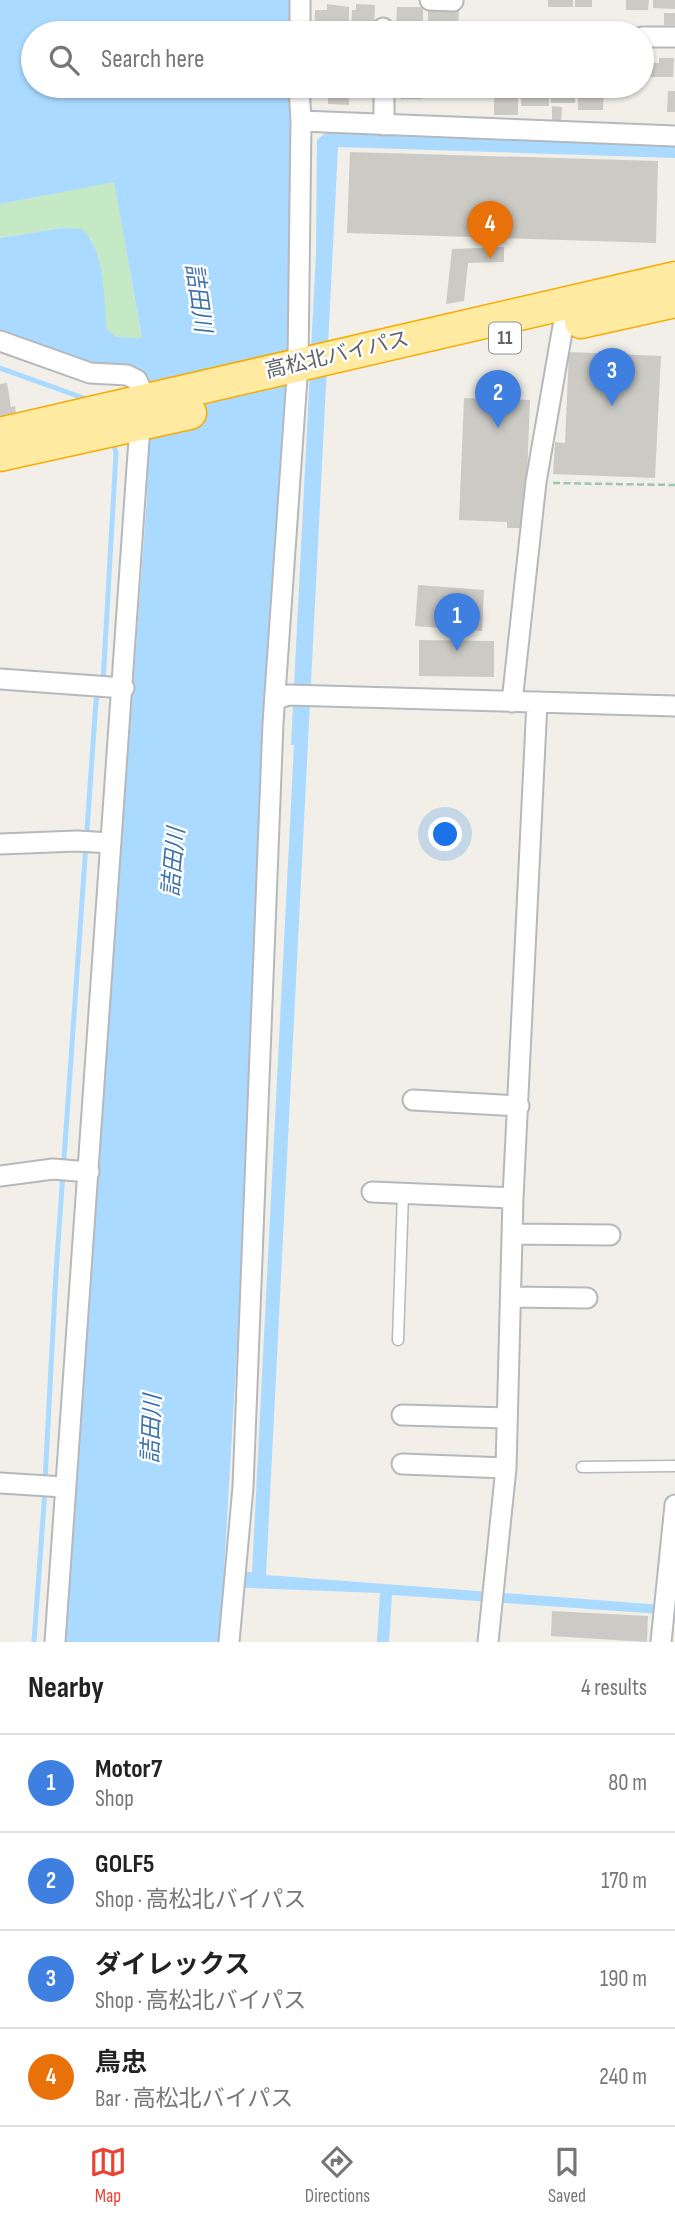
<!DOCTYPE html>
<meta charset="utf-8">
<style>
body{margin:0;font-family:"Sofia Sans Condensed","Noto Sans JP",sans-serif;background:#f6f6f6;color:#222}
.you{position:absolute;left:446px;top:835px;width:24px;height:24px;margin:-18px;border:5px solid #fff;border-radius:50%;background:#1a73e8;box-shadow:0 0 0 10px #1a73e833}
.badge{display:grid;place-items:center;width:46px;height:46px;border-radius:50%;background:#ea4335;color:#fff;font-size:23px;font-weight:700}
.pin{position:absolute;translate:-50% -58px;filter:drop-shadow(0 2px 4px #0008)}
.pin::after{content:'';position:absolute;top:37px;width:24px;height:21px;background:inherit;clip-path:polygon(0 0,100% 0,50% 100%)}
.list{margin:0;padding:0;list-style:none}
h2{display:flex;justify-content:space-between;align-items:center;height:91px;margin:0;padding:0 28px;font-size:30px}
h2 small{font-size:23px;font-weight:400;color:#767676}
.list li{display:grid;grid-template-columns:46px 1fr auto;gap:21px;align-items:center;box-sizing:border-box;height:98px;padding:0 28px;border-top:2px solid #e0e0e0}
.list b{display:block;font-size:26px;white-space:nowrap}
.list p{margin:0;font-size:23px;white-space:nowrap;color:#767676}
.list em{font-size:23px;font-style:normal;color:#767676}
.icon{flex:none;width:38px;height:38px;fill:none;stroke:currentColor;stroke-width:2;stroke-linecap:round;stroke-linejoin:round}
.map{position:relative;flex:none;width:675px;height:1642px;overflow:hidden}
.search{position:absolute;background:#fff;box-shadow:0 2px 5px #0004;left:21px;right:21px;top:21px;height:77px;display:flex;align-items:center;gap:18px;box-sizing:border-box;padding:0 24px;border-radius:38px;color:#767676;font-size:26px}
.sheet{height:483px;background:#fff}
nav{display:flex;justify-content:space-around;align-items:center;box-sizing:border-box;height:98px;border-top:2px solid #e0e0e0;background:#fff;font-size:19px;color:#767676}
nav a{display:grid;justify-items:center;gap:4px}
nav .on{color:#ea4335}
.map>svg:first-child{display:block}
.green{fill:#c5e8c5}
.water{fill:#aadaff}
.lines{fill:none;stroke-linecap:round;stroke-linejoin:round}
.stream{stroke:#aadaff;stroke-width:5}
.building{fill:#cccac5}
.service-casing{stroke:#b5b8bc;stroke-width:13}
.minor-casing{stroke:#b5b8bc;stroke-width:23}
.trunk-casing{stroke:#f9ab00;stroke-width:35}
.path{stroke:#9cc7a9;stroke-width:2.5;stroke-dasharray:7 3.5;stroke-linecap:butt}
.service{stroke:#fff;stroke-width:10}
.minor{stroke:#fff;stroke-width:19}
.trunk{stroke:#feeaa1;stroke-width:32}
.labels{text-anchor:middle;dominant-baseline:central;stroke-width:5;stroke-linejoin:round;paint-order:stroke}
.shield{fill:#fff;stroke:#8f9295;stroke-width:2}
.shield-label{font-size:19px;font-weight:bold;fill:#5f6368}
.street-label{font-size:21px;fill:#5f6368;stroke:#fff}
.water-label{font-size:23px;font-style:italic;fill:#4174aa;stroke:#fff}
</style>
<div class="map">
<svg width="675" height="1642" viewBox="0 0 675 1642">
<rect width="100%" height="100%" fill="#f1efe8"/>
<path class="green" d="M114,181l28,158 -26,-2 -9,-8 -8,-65 -8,-26 -30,-10 -61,10v-34z"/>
<path class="water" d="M0,0h289v33h-256v53h257v32l3,2 -4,228 -14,352 -51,871 28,1 42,-827h-3l25,-493 1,-112 12,-10 346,13v15l-337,-11 -72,1428 409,31v9l-283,-20 -3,47h-12l3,-49 -157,-6 -4,55h-157l85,-1144 2,-116 -3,-8 -10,-7 -36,-1 -100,-33v-95l61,-10 21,1c24,22 21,69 25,100l9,8 26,1 -28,-156 -114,22z"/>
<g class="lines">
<path class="stream" d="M0,368l89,32
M103,682l13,-229 -3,-12
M45,1481l11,-208 40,-572 3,-10
M34,1642l11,-152"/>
</g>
<path class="building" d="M548,0h25v7h-25z
M575,0h17v7h-17z
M626,0h23l-1,10h-22z
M653,0h22v9l-22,-1z
M327,4l22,3v26h-35l1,-23h12z
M356,4l19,1 -1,24 -23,-1 1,-18h4z
M397,7h26v16l-27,3z
M428,9l31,1 -1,16 -30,-1z
M664,13h11v12h-11z
M642,52h3v23h-3z
M659,58h15l-1,19h-24l1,-14h9z
M328,86h21v19l-21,-1z
M352,86h22v10h-22z
M402,86h20v13h-21z
M494,86h24v29h-24z
M521,86h28v20h-28z
M578,86h26l-1,24h-25z
M551,89h24v14h-24z
M668,91h7v21h-8z
M552,106l10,1 -1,15h-9z
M350,152l308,9 -2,82 -309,-10z
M504,247v15l-36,1 -4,38 -18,3 6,-55z
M569,352l92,4 -6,122 -102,-4 2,-32 10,1z
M7,383l4,24 4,-1 1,9 -16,2v-33z
M464,398l66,2 -5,128h-18v-6l-48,-2z
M418,585l66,5 -2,41 -67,-5z
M419,640l75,1v36l-75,-1z
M552,1611l96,5 -1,26 -96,-6z"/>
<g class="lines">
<defs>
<path id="service" d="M398,1340l5,-147
M582,1467l93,-1"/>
<path id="minor" d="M430,0l23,1
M383,28v5
M300,33v-33
M642,37h33
M299,86l2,35
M384,86v39
M0,341l90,32 37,2 10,5 5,11 -1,11
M0,679l124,9
M275,700l13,-5 387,11
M512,702l24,-220 27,-156
M0,844l77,-3 34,2
M413,1100l106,6
M0,1176l53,-7 36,3
M372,1192l141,6
M513,1234l97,1
M511,1297l76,1
M402,1415l105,3
M402,1464l104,4
M0,1483l64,4
M55,1642l85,-1217
M229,1642l14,-155 30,-764 25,-360 3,-242 374,15
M488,1642l18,-174 7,-270 24,-496
M661,1642l14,-137"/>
<path id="trunk" d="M581,322l94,-21
M0,434l675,-156
M0,455l190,-42"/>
</defs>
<use href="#service" class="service-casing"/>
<use href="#minor" class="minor-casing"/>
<use href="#trunk" class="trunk-casing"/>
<path class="path" d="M553,483l122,2"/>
<use href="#service" class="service"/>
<use href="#minor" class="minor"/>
<use href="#trunk" class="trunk"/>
</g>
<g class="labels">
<rect class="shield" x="489" y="322.5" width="32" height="31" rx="5"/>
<g class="shield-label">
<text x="505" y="338">11</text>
</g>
<g class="street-label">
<text transform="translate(337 355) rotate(-13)">高松北バイパス</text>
</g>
<g class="water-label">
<text transform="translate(198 298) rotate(82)">詰田川</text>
<text transform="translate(174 862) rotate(-85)">詰田川</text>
<text transform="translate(152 1429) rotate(-88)">詰田川</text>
</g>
</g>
</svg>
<div class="you"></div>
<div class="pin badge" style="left:457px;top:651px;background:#3f7fe0">1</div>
<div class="pin badge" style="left:498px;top:428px;background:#3f7fe0">2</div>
<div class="pin badge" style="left:612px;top:406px;background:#3f7fe0">3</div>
<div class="pin badge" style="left:490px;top:259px;background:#e8710a">4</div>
<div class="search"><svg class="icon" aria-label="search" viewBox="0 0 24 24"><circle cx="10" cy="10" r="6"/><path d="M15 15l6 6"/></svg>Search here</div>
</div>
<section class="sheet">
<h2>Nearby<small>4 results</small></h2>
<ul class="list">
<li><span class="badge" style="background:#3f7fe0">1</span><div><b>Motor7</b><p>Shop</p></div><em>80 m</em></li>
<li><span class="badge" style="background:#3f7fe0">2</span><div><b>GOLF5</b><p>Shop · 高松北バイパス</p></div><em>170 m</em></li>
<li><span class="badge" style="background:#3f7fe0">3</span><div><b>ダイレックス</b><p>Shop · 高松北バイパス</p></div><em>190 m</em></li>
<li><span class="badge" style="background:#e8710a">4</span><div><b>鳥忠</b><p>Bar · 高松北バイパス</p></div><em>240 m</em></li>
</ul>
</section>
<nav>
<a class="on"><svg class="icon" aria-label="map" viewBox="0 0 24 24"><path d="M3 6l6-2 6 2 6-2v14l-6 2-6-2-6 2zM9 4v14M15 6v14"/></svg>Map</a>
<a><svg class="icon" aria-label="directions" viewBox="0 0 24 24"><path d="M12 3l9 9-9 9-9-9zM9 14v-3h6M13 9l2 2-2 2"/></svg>Directions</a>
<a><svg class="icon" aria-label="saved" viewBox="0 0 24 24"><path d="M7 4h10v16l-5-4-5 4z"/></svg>Saved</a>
</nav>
